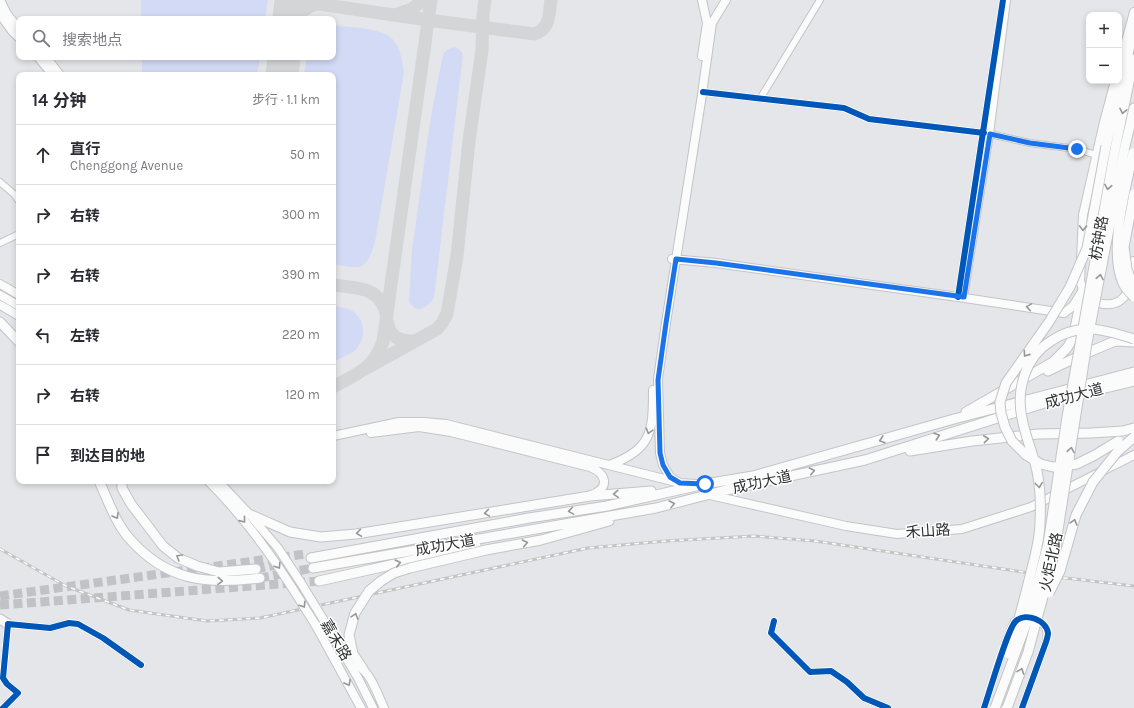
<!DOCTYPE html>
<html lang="zh">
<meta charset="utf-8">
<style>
body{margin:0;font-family:Karla,"Noto Sans SC",sans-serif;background:#f2f2f3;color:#2b2b33}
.controls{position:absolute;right:12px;top:12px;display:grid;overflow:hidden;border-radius:8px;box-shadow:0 2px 6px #0003}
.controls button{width:36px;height:36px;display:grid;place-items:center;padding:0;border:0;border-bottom:1px solid #e1e1e2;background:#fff;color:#2b2b33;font:20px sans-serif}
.stop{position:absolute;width:12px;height:12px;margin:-9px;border:3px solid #1a73e8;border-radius:50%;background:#fff}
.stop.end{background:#1a73e8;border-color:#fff;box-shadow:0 1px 4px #0008}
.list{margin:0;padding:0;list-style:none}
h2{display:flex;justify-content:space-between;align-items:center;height:52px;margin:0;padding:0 16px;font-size:17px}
h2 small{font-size:13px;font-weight:400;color:#7c7c81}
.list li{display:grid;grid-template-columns:26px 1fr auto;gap:12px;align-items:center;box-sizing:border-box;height:60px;padding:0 16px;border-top:1px solid #e1e1e2}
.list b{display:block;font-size:15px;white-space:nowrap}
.list p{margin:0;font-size:13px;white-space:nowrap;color:#7c7c81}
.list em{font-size:13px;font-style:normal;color:#7c7c81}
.icon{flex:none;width:22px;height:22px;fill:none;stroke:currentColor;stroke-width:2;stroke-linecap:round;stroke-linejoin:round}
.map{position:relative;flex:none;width:1134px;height:708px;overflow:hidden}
.search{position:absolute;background:#fff;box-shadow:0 2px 6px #0003;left:16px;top:16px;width:320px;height:44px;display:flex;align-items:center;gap:10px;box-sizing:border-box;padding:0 14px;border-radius:8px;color:#7c7c81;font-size:15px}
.panel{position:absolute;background:#fff;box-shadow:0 2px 6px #0003;left:16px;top:72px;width:320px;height:412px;border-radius:8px}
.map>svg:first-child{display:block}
.grass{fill:#d2daf5}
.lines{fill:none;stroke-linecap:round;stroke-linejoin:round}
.taxiway{stroke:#d4d5d6;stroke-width:13}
.runway{stroke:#d4d5d6;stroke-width:33}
.highway-tunnel{stroke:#c0c2c5;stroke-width:9;stroke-dasharray:9 4.5;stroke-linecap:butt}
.minor-casing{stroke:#c2c4c6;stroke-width:8}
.major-casing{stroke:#c2c4c6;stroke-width:10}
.highway-casing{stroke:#c2c4c6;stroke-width:11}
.minor{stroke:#fbfbfc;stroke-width:6}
.major{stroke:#fbfbfc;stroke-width:8}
.highway{stroke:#fbfbfc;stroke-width:9}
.rail-casing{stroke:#c4c4c4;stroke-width:3}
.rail{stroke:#fff;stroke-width:1.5;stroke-dasharray:4.5;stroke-linecap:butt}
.major-bridge-casing{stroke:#c2c4c6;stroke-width:10;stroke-linecap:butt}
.highway-bridge-casing{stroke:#c2c4c6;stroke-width:11;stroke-linecap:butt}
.major-bridge{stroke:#fbfbfc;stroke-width:8}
.highway-bridge{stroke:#fbfbfc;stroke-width:9}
.cycleway-casing{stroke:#fff;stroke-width:8}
.cycleway{stroke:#0057b8;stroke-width:6}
.oneway{stroke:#969698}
.route{stroke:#1a73e8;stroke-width:5}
.labels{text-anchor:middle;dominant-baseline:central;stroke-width:3;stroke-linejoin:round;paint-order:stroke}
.street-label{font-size:15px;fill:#313234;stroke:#fff}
</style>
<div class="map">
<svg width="1134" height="708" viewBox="0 0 1134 708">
<rect width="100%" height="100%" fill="#e4e6e9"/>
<path class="grass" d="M141,0h127l-3,19h-124z
M333,25c17,3 52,2 62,17 6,9 7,20 9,30l-29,170c-9,30 -14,27 -42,22v-189h-29l3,-18h26z
M454,47l5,2 4,5 -29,244c-8,10 -16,17 -25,4l3,-52 18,-128 13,-68 4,-4z
M142,57h118l-3,18h-115z
M333,306c7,1 15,2 21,6 11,9 12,25 3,36 -5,6 -17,10 -24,14z"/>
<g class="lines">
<path class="taxiway" d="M319,4l109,16 106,14c16,-4 15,-20 17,-34
M395,15l17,-6 11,-9
M294,19c7,-8 15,-14 25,-15l-7,-4
M333,285c25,3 47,1 54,31
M387,320c2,16 12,22 28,21
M363,370l74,-41 5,-6 5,-9 10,-58 12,-115 13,-91 1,-35 2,-15
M333,387c24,-13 40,-18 50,-45l48,-342"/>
<path class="runway" d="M289,19l2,-19
M282,75l2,-18"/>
<path class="highway-tunnel" d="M256,569l39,-8
M260,578l53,-10
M0,596l305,-42
M0,605l319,-24"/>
<defs>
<path id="minor" d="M703,92l141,16 25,11 115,14
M760,99l60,-99
M990,134l40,9 47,6 19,6
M0,182l14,12 5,7
M0,243l19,-9
M958,297l45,-297
M964,297l26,-163 17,-134
M774,621l-3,12 39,39 21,-1 16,11 17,16 24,10
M3,708l15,-15 -11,-9 -4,-6 5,-54 42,4 19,-5 9,1 25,14 38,27
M984,708l23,-70 7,-17 2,-1
M1022,708l24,-66c2,-14 -1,-16 -12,-24"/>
<path id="major" d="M0,0l7,14 12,15
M702,0l5,23 -5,33
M0,14l12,17 7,7
M38,57l15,18
M46,57l14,18
M1119,67l15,-55
M1115,81l-11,41 -21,93 -3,67c3,6 6,11 10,16 9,8 26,9 34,-1 8,-9 8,-24 10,-36
M672,259l44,4 242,34 106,16 9,-7 8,-13
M0,284l19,11
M0,295l19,11
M0,305l19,11
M371,433l48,-6 32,5 139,35c17,7 20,21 1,28
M333,436l66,-14h25l22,2 234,59 17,1
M609,465c43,-15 44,-34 44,-75
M208,481c32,31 59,68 83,105
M218,481l31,33 29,34 23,35
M680,483l-10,-6 -7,-12 -3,-12 -2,-74 8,-56 35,-222 11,-78 14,-23
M710,495l136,31 51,8 65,-5 69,-22 103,-52
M323,619l35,59 15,30
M315,624l46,84
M358,665c13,9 19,28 26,43"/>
<path id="highway" d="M1106,146l28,-117
M1115,149l19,-90
M1124,151l10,-43
M0,322l19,20
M1048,371l27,-13 40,-17 19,1
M966,412l87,-50 14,-14 6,-10 10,-49
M910,451l62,-10 66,-7 53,-1 32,-2 11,-3
M99,481c9,19 16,41 30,57 37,43 78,47 131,40
M122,481v7l9,16 32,42 15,12 19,8 22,6 37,-3
M249,514l41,18 31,5 35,-3 234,-38 61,-5
M486,550l55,-10 68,-19
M311,558l218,-40 78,-12 98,-22 48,-8 201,-57 180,-47
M313,568l343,-60 70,-18 139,-30 186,-59 83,-20
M319,581l157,-35
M0,619l8,5
M353,654l10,15"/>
</defs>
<use href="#minor" class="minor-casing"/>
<use href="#major" class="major-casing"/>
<use href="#highway" class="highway-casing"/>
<use href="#minor" class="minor"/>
<use href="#major" class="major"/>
<use href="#highway" class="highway"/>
<defs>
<path id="rail" d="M0,549l66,37 63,24 78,11 53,-3 328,-70 78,-7 88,-5 61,5 242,36 77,9"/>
</defs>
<use href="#rail" class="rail-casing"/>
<use href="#rail" class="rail"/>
<defs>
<path id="major-bridge" d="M301,583l22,36
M291,586l24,38"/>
<path id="highway-bridge" d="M1106,146l-19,102 -17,39 -21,35 -43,61 -6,19 1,11 4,14 7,14 14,14 15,9 12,3 24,-3 18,-9 23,-14
M1133,153c-7,35 -25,97 -10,130 2,5 7,10 11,14
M1134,194l-10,53 3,22 7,20
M1049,593l11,-22 16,-56 17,-33 25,-31 16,-14
M353,654l-4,-19 6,-22 14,-22 12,-10 13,-8 16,-5 76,-18
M1009,654c8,-27 15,-54 22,-82 4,-16 9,-33 9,-50 1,-17 0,-35 -3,-51 -4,-18 -12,-35 -15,-53 -6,-28 3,-61 29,-77 29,-19 52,-12 83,-2
M995,708l33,-89 20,-75 19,-127 48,-268
M1007,708l21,-56 26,-96 33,-213 37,-192"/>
</defs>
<use href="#major-bridge" class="major-bridge-casing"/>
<use href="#highway-bridge" class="highway-bridge-casing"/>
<use href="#major-bridge" class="major-bridge"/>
<use href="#highway-bridge" class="highway-bridge"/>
<defs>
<path id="cycleway" d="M703,92l141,16 25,11 115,14
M958,297l45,-297
M774,621l-3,12 39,39 21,-1 16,11 17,16 24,10
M3,708l15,-15 -11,-9 -4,-6 5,-54 42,4 19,-5 9,1 25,14 38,27
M984,708c5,-14 24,-81 32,-87 10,-9 30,-1 32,12 0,2 -1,6 -2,9l-24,66"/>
</defs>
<use href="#cycleway" class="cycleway-casing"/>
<use href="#cycleway" class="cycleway"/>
</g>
<defs><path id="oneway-chevron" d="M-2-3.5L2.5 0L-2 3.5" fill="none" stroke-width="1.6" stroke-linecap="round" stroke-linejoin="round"/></defs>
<g class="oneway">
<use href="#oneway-chevron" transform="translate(1123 111) rotate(102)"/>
<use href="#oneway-chevron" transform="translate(1108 187) rotate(100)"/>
<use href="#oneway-chevron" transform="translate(1083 228) rotate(92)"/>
<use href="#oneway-chevron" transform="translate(1100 277) rotate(-79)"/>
<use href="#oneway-chevron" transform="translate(1029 307) rotate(-171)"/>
<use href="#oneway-chevron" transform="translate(1026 354) rotate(125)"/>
<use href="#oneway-chevron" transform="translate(649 431) rotate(107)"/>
<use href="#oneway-chevron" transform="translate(937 436) rotate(-18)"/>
<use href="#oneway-chevron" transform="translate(986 439) rotate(-6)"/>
<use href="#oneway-chevron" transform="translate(882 440) rotate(164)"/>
<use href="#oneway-chevron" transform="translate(1071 450) rotate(-81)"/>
<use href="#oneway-chevron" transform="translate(812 471) rotate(-12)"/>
<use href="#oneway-chevron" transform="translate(1039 485) rotate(83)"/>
<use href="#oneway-chevron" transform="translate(616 494) rotate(176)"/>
<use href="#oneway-chevron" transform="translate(672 504) rotate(-14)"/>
<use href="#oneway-chevron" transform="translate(571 511) rotate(171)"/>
<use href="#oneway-chevron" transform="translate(487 513) rotate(171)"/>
<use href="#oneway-chevron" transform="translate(116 516) rotate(60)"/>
<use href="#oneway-chevron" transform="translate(243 520) rotate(51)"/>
<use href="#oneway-chevron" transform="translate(1074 522) rotate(-74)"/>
<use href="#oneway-chevron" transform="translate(359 533) rotate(172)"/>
<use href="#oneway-chevron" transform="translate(525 543) rotate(-11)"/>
<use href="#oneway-chevron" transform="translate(179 557) rotate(-149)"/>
<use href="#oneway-chevron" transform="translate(398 563) rotate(-13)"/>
<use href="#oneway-chevron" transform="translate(278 566) rotate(57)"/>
<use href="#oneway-chevron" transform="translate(220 581) rotate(2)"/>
<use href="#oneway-chevron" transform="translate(303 605) rotate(57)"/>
<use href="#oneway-chevron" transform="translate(355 616) rotate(-72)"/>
<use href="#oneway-chevron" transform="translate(1021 671) rotate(-70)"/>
<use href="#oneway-chevron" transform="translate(348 683) rotate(61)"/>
</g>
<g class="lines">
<path class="route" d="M705,484l-25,-1 -10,-6 -7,-12 -3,-12 -2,-73 8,-57 10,-64 40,4 248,34 26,-163 40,9 47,6"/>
</g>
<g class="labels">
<g class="street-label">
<text transform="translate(1099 238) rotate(-80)">枋钟路</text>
<text transform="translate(1074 396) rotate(-15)">成功大道</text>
<text transform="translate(762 482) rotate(-12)">成功大道</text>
<text transform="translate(928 531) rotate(-4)">禾山路</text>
<text transform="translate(445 545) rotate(-10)">成功大道</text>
<text transform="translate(1051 562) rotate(-78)">火炬北路</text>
<text transform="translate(336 640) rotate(59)">嘉禾路</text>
</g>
</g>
</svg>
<div class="controls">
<button>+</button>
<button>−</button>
</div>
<div class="stop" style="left:705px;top:484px"></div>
<div class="stop end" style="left:1077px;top:149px"></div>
<div class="search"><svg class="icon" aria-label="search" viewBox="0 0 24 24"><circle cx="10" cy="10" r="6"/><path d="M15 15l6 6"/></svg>搜索地点</div>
<section class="panel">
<h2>14 分钟<small>步行 · 1.1 km</small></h2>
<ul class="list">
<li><svg class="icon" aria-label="ahead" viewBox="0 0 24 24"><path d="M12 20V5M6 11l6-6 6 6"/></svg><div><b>直行</b><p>Chenggong Avenue</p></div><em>50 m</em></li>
<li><svg class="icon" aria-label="right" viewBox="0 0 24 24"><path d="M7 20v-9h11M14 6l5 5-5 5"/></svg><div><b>右转</b></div><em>300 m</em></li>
<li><svg class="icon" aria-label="right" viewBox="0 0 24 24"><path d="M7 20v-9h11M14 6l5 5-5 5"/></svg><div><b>右转</b></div><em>390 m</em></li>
<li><svg class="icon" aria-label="left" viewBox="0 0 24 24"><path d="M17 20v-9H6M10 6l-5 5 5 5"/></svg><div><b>左转</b></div><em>220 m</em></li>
<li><svg class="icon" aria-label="right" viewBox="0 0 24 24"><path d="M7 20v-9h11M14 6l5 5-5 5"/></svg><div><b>右转</b></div><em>120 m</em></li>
<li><svg class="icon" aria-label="arrive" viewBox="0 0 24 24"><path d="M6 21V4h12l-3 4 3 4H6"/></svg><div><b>到达目的地</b></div></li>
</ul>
</section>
</div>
